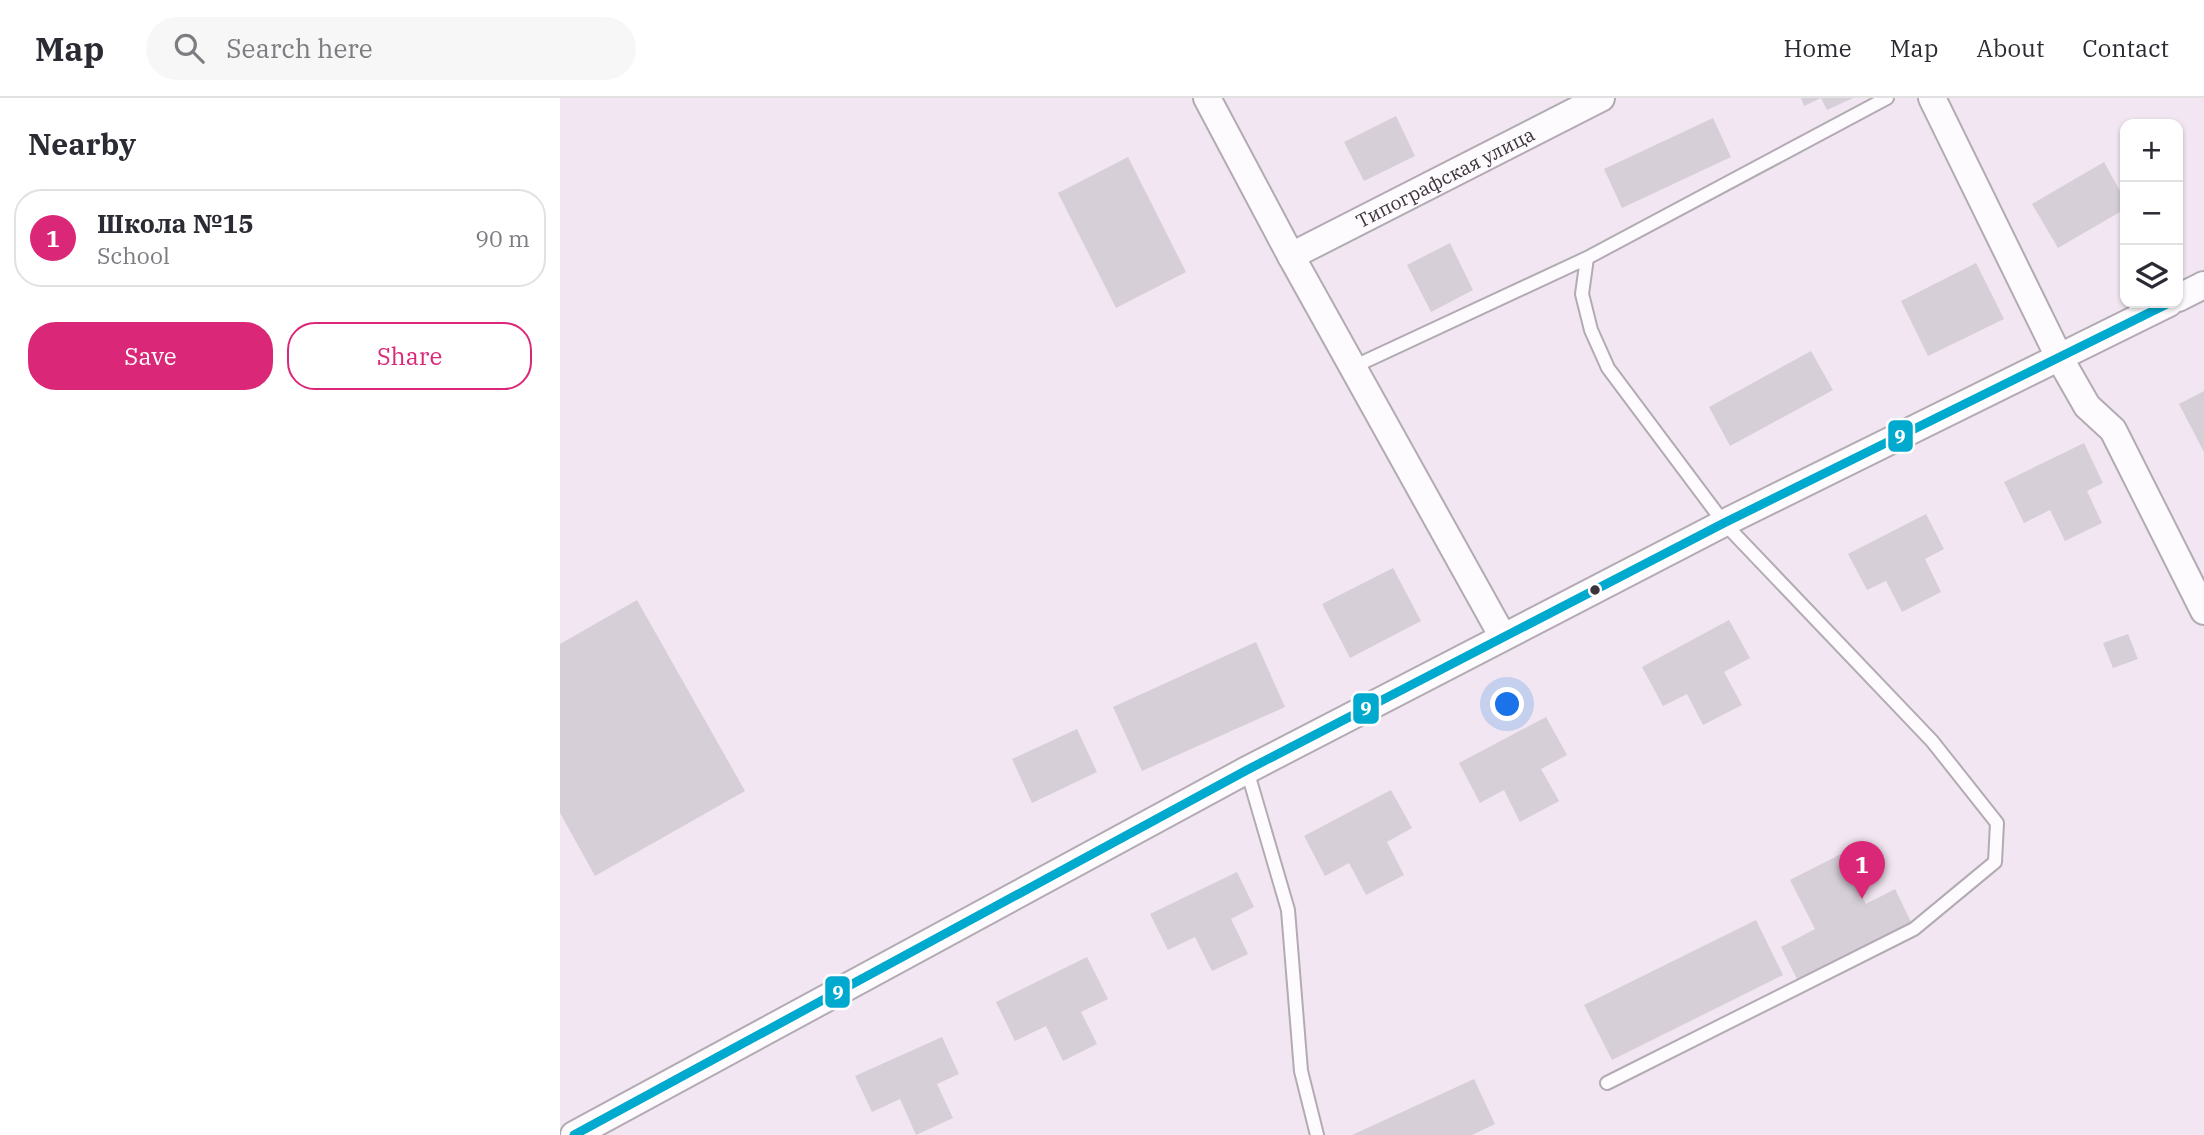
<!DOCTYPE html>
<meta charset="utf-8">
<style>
body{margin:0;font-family:"IBM Plex Serif",serif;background:#f7f7f7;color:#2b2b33}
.controls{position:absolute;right:21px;top:21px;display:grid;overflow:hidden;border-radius:14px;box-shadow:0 2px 5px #0004}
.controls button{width:63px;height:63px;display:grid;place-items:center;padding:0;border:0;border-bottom:2px solid #e1e1e2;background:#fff;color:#2b2b33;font:35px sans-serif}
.you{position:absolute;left:948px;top:607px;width:24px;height:24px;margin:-18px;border:5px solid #fff;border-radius:50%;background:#1a73e8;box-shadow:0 0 0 10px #1a73e833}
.badge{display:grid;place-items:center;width:46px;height:46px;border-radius:50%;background:#db2777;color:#fff;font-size:23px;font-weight:700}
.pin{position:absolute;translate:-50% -58px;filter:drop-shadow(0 2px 4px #0008)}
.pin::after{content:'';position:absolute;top:37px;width:24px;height:21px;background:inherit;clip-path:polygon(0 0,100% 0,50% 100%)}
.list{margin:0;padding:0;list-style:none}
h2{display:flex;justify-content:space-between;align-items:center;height:91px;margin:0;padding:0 28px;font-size:30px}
h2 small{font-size:23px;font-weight:400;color:#7c7c81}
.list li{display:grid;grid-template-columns:46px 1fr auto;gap:21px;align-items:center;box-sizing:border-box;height:98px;margin:0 14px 14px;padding:0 14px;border:2px solid #e1e1e2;border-radius:28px}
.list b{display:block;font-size:26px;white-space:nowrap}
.list p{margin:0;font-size:23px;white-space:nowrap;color:#7c7c81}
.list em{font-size:23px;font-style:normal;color:#7c7c81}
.actions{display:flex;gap:14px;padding:21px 28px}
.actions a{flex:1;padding:16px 0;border:2px solid #db2777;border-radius:28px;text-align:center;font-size:24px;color:#db2777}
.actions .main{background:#db2777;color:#fff}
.icon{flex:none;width:38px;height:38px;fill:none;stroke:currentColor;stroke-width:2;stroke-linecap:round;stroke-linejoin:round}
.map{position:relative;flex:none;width:1644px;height:1037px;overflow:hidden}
header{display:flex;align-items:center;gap:42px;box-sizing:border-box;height:98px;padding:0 35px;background:#fff;border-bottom:2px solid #e1e1e2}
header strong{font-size:33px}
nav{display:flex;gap:38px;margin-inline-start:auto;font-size:24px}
.search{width:490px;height:63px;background:#f7f7f7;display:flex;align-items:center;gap:18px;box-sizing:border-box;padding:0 24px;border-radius:38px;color:#7c7c81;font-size:26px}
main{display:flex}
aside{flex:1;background:#fff}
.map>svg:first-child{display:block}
.building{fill:#d6cfd8}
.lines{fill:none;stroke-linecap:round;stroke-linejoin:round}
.lane-casing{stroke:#b3abb3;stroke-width:16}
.street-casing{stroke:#b3abb3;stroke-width:30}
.lane{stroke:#fdfbfd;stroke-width:12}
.street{stroke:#fdfbfd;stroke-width:26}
.bus-1-casing{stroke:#fff;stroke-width:14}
.bus-1{stroke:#00a9ce;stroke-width:9}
.bus-dot{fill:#3c343c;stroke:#fff;stroke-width:2.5}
.labels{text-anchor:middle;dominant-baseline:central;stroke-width:5;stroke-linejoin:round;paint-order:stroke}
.street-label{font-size:19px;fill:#3c343c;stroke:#fff}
.line-badge{stroke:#fff;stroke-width:2.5}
.badge-label{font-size:19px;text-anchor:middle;font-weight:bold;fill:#fff}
</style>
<header>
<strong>Map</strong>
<div class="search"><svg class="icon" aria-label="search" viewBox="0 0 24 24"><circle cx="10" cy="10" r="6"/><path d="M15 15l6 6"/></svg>Search here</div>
<nav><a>Home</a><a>Map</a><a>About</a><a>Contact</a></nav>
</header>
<main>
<aside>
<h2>Nearby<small></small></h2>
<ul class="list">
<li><span class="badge">1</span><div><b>Школа №15</b><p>School</p></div><em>90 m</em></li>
</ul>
<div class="actions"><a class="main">Save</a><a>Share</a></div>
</aside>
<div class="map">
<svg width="1644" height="1037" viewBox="0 0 1644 1037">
<rect width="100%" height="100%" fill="#f1e6f1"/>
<path class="building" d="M1241,0h20l-17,8z
M1261,0h32l-26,12z
M836,18l19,40 -51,25 -20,-39z
M1153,20l18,39 -109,51 -18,-39z
M568,59l58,115 -70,36 -58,-115z
M1544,64l21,38v9l-67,39 -26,-44z
M890,145l23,47 -42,22 -24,-47z
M1416,165l28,56 -76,37 -27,-55z
M1251,253l22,39 -103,56 -21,-39z
M1644,293v61l-25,-48z
M1524,345l19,40 -16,8 15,32 -37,18 -15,-31 -26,13 -20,-41z
M1366,416l18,35 -19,10 16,33 -39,20 -16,-31 -19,9 -19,-36z
M833,470l28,53 -71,37 -28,-54z
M77,502l108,191 -150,85 -35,-63v-169z
M1169,522l21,38 -26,14 18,33 -39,20 -16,-31 -24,12 -21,-39z
M1568,536l10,25 -25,9 -10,-25z
M696,544l29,65 -143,64 -29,-64z
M986,619l21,38 -26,14 18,32 -39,21 -16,-32 -24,13 -21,-40z
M517,631l20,43 -65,31 -20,-44z
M831,692l21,38 -25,14 17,33 -38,20 -17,-32 -24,13 -21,-40z
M1281,756l25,50 29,-15 17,35 -114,57 -17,-34 34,-18 -25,-49z
M677,774l17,35 -23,12 17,35 -36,17 -17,-34 -27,13 -18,-36z
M1196,822l27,55 -171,85 -28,-55z
M527,859l21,42 -27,13 16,32 -34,17 -17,-35 -31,15 -19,-39z
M382,939l17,37 -22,10 16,34 -37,17 -16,-36 -28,13 -17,-36z
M914,981l21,45 -23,11h-120z"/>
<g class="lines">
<defs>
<path id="lane" d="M1027,160l-5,36 9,36 17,38 116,155 208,218 65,82 -2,39 -81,67 -307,154
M793,269l234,-109 300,-160
M687,672l41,140 13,161 16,64"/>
<g id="street">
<path d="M647,0l84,158 212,381"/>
<path d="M1372,0l127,259 28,49 26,24 91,181"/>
<path id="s1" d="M731,158l310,-158"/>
<path d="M1618,200l26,-13"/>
<path d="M14,1037l673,-365 477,-247 445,-220"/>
</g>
</defs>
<use href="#lane" class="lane-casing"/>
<use href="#street" class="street-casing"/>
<use href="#lane" class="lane"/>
<use href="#street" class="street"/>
<defs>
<path id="bus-1" d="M14,1037l673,-365 477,-247 445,-220"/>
</defs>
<use href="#bus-1" class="bus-1-casing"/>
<use href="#bus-1" class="bus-1"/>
</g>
<circle class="bus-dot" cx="1035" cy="492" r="6"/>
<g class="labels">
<g class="street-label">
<text stroke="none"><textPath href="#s1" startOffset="173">Типографская улица</textPath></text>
</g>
</g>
<g class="line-badge">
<rect x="1327" y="321" width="27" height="34" rx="7" fill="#00a9ce"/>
<rect x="792" y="594" width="28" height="33" rx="7" fill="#00a9ce"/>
<rect x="264" y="877" width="27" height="34" rx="7" fill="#00a9ce"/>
</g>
<g class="badge-label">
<text x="1340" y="345">9</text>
<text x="806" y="617">9</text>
<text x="278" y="901">9</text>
</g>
</svg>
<div class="controls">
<button>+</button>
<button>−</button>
<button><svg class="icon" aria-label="layers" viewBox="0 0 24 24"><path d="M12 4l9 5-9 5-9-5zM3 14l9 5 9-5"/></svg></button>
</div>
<div class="you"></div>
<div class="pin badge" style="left:1302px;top:801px">1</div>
</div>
</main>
